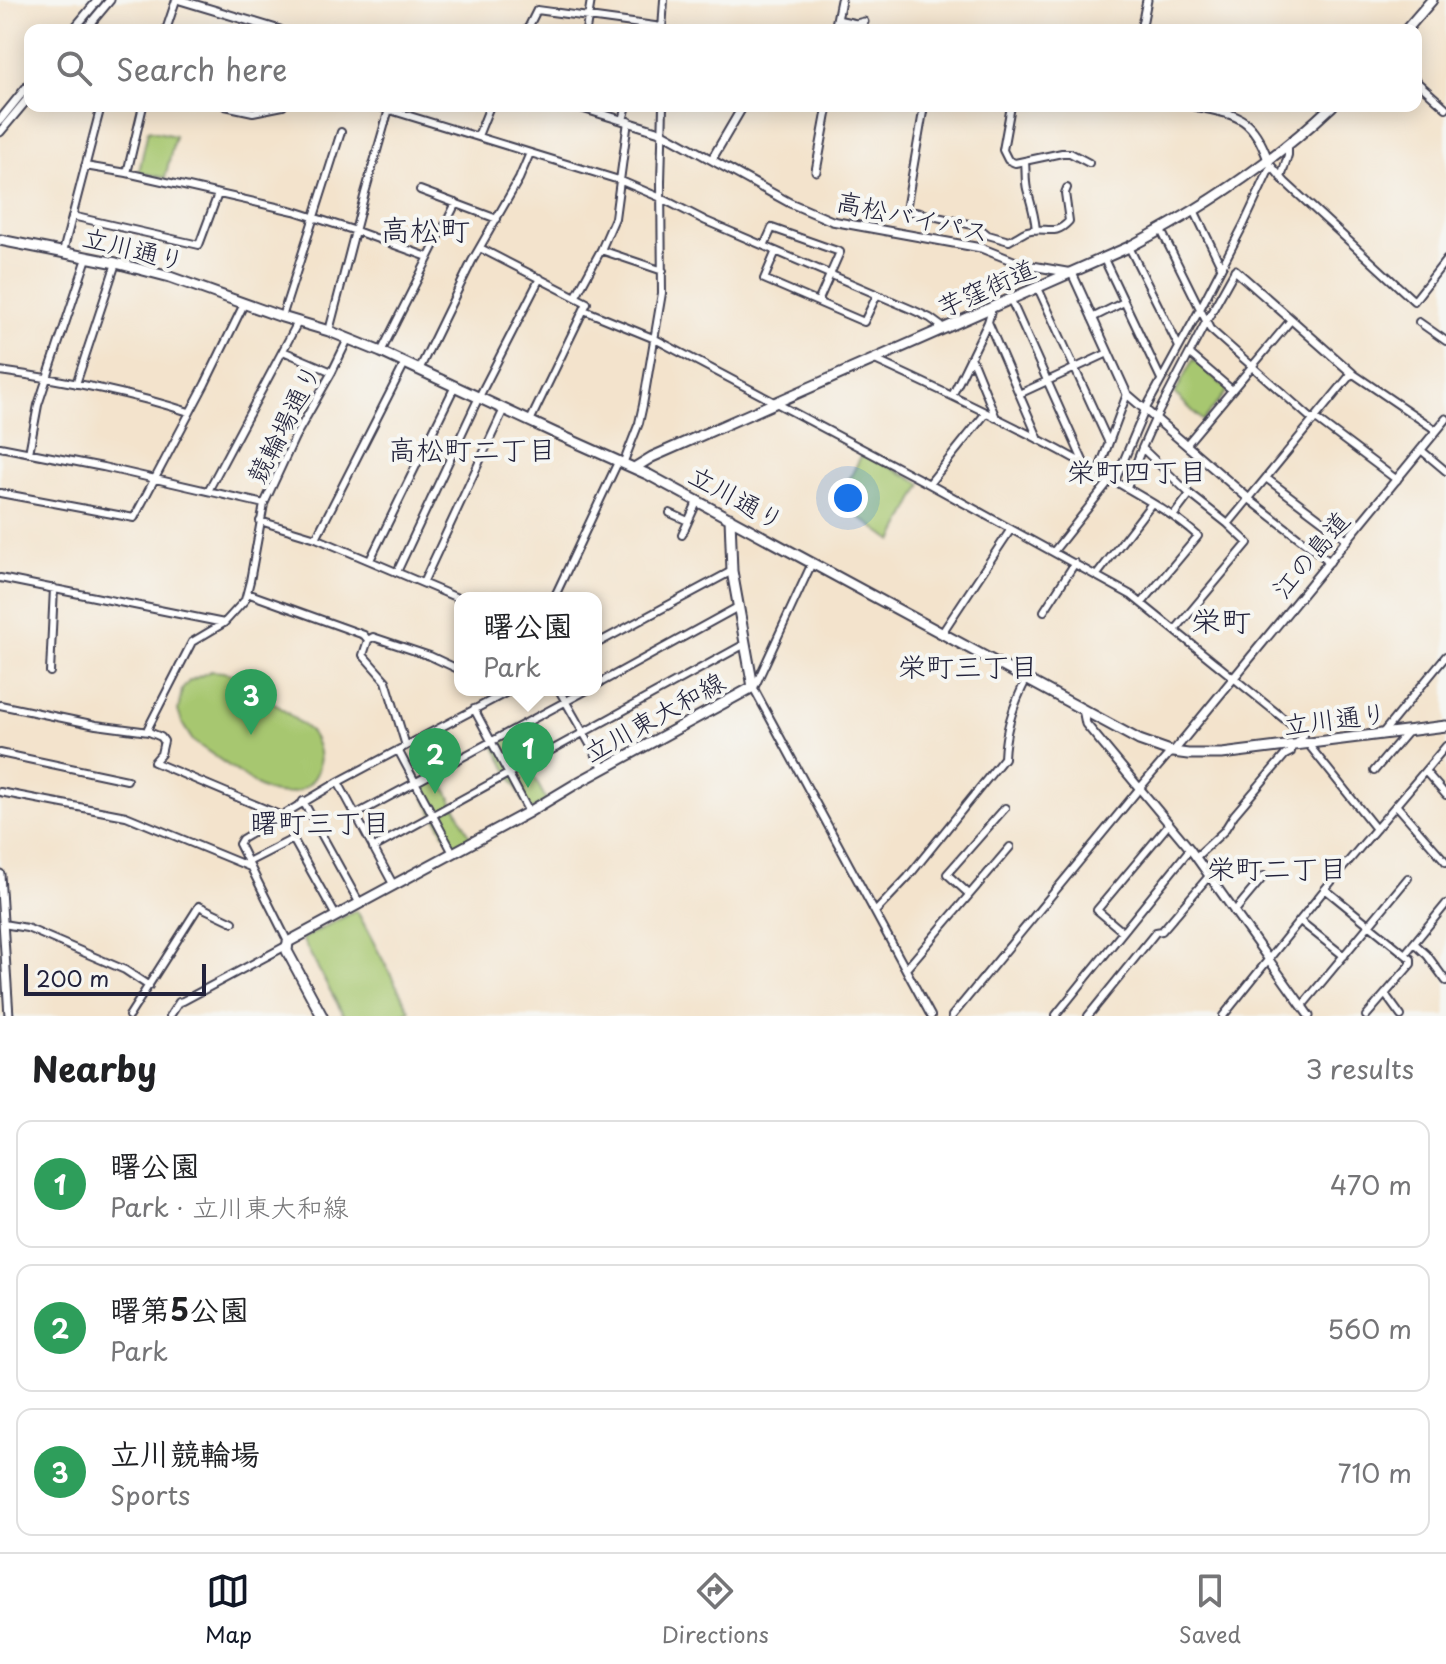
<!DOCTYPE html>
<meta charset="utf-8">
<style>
body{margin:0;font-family:"Playpen Sans","Klee One",sans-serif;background:#f2f2f2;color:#202124}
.scale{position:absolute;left:24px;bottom:20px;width:182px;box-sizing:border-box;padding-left:8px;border:4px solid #22223b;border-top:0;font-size:22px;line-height:28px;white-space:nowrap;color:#22223b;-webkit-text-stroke:6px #f6f6f2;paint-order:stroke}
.you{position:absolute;left:848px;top:498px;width:28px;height:28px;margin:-20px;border:6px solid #fff;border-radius:50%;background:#1a73e8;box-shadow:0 0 0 12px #1a73e833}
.badge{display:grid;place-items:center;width:52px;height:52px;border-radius:50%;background:#111827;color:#fff;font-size:26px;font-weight:700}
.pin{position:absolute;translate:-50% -66px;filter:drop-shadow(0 2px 4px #0008)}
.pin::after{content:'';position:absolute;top:42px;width:28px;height:24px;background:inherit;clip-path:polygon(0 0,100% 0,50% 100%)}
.popup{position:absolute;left:454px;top:592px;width:148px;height:104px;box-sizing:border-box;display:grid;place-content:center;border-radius:16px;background:#fff;filter:drop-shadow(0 2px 6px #0005);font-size:26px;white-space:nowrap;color:#757577}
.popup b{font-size:30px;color:#202124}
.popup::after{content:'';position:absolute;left:50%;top:100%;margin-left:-16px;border:16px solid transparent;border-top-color:#fff}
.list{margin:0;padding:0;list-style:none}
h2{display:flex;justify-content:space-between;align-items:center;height:104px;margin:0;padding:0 32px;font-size:34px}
h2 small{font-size:26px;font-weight:400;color:#757577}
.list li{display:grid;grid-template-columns:52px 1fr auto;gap:24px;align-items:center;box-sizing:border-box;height:128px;margin:0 16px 16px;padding:0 16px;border:2px solid #e0e0e0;border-radius:16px}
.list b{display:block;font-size:30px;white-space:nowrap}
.list p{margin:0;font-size:26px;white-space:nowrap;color:#757577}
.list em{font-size:26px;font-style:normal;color:#757577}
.icon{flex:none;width:44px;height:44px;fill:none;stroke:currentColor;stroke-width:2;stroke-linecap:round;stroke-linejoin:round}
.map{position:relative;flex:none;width:1446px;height:1016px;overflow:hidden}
.search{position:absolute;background:#fff;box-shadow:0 4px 20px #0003;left:24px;right:24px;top:24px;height:88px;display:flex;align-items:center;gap:20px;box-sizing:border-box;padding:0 28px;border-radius:16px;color:#757577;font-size:30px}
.sheet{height:536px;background:#fff}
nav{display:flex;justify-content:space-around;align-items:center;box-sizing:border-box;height:112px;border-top:2px solid #e0e0e0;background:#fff;font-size:22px;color:#757577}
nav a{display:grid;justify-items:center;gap:4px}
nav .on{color:#111827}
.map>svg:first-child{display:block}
.green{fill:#a7c770;stroke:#647456;stroke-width:2}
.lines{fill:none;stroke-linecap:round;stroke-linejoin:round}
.minor-casing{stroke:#413f51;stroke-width:10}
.tertiary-casing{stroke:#413f51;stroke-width:11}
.primary-casing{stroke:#413f51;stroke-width:13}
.minor{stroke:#fff;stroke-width:6}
.tertiary{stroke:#fff;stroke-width:7}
.primary{stroke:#fff;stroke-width:9}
.labels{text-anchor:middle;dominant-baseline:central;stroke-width:8;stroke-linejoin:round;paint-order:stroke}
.street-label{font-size:26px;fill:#22223b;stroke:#f6f6f2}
.neighbourhood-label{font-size:28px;fill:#22223b;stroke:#f6f6f2}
.quarter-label{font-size:30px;fill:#22223b;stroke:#f6f6f2}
</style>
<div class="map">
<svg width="1446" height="1016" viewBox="0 0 1446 1016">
<rect width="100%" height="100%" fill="#f6f6f2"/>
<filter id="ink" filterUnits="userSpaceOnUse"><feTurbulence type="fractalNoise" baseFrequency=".0125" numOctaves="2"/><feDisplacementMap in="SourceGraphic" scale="16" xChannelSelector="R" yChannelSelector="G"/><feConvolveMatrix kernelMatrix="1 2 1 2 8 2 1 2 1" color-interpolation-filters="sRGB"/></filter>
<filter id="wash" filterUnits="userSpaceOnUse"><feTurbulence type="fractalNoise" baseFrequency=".006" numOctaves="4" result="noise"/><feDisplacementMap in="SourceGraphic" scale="32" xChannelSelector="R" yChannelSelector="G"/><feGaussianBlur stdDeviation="1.8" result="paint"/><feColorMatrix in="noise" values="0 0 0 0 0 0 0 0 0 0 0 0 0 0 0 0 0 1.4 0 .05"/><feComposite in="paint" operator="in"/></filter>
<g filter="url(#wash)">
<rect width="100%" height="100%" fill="#f3e3cc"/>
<path class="green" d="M148,130l27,6 -10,42 -26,-6z
M1193,359l35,31 -25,31 -28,-27z
M863,452l59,32 -29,57 -55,-39z
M211,671l12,1 18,5 69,54c28,41 -10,78 -51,56l-66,-46 -10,-16 -5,-14 4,-21 7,-9z
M510,732l37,69 -18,10 -37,-69z
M437,772l17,32 -20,11 -17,-32z
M455,806l18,36 -19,10 -19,-36z
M355,911h2l53,100 -10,5h-56l-42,-77z"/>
</g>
<g filter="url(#ink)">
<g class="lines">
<defs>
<path id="minor" d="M166,30l10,-30
M527,30l10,-20 125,17
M586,30l5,-30
M662,30l2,-30
M1416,81l30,27
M225,106l28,6 30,-6
M377,106l242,74 42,18 45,23 207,89 17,8 15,11
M924,106l-18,104 71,16 11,9 21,6c6,-3 12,-7 18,-10 18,-6 27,7 42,-10l-4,-28 2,-5
M1011,106l-8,44 5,10 7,3 47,-10h8l19,10
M623,120l4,-14
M478,136l12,-30
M1025,162c1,9 0,19 2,27 4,14 8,27 9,41
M1269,163l16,19 129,119 32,-41
M85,166l42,7 167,38 62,20 72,26
M127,173l16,-67
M1281,178l7,-23v-11
M420,190l77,29
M1194,210l27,56
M72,216l127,29 19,-51
M1161,230l49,99 104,92
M764,246l8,-18 68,24 -22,50
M1129,247l50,100
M480,248l107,55 -57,118
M601,250l62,21
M776,251l-12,28 100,43 13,-27
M60,252l4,-4 37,-142
M1104,259l57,120
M1038,288l70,153
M576,296l25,-46 14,-32 13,-97
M1011,300l73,163
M584,310l71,29 274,145 202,111 173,140 -7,8
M282,317l59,-185
M1092,318l32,-16
M988,322l51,118
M1419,322l27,19
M329,331l36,-138 24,-84
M283,351l49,21
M381,352l75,-149
M1190,354l42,36
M971,357l25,61
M875,360c78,36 156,73 231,116 32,19 64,35 92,60l-56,67
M419,370l53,-109 47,-82 11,-26
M0,371c65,9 127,21 189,41
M76,384l40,-121
M1019,394l89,-41
M952,396l36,-74 4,-14
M1316,419l81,61
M1186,445l105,-125
M0,447l103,20 161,37
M1142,448l48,46 38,30 124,-151 84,57
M1421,450l25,21
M29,453l9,-48 49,-147
M623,464l16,-41 4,-18 19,-112 -1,-111 2,-76
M1098,472l29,-78
M1266,478l82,62
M1115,481l30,-71 55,-101 44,-85 27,-58
M929,484l57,-71
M1127,487l15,-39 13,-29 51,-97 29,-52
M208,491l90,-169
M0,493l134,25 71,-134 39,-80
M1249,499l81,63
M670,513l18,8
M1174,515l16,-21
M260,521l56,17 144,61
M682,535l16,-35
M316,538l89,-175
M1054,551l57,-72
M370,560l85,-174
M812,563l-56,121 -3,3 178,329
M397,572l82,-175 61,-119
M1096,576l56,-73
M0,578l224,45
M423,583l81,-174
M247,593l117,42 4,5
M554,598l64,-136
M1044,611l31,-48
M1176,629l72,-86 -20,-19
M942,633l69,-104
M596,644l136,-73
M50,672l4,-84
M596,685l142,-78
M559,690l45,79
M0,705l96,20 53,7
M474,709l55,103
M1381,735l65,-79
M1308,744l68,85
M406,746l-20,-65 -23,-26 5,-15 5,-3 57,19 30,14
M398,750l55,103
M0,753l127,27
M1374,771l34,-40
M1425,771l21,24
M338,782l56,104
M0,792l126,24 124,51
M303,801l57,103
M1397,806l49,56
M355,815l232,-125
M282,816l-128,-54 7,-8 3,-13 -3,-4 -12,-5 -1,-4 44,-86 32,-19 21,-23 5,-19 14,-77 31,-67 37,-65 16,-33
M373,848l372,-204
M1196,857l28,-26 10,-16 51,-60 6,-3v-5
M248,862l45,-23 43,77
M1325,889l86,70v5l-45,52
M969,894l-22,-20 58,-66
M875,912l33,-35 96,-119c1,-28 10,-55 23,-80
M1234,912l30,-36
M1300,921l44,35
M3,924l24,4 98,42 24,16
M1123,932l-26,-22 72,-86
M1414,943l13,12 19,26
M1405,954l41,-50
M906,969l104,-122
M1385,994l16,22
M1302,1006l106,-128
M1056,1015l134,-166
M129,1016l70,-110 34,16
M170,1016l9,-14 4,-1 101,-54 4,-5 -49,-98 3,-5 96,-57 173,-92
M952,1016l187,-227 29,-34 5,-3
M1088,1016l68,-84 6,-1 47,-55
M1223,1016l102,-127 121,-143"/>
<path id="tertiary" d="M180,0l100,30
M837,20l19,4 8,-2
M73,30l25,-30
M85,30l25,-30
M835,30l6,-30
M1141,30l6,-30
M576,106l87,27 127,70 42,18 149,27 40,16 51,9 55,121 122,105
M1194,106c43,9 58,9 74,54
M0,120l30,-37
M0,132l30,-36
M712,159l31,-53
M816,171l12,-65
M1235,270l117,103
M1083,709l3,15 104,125 119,167
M1173,752l273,-333
M0,874l9,142"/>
<path id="primary" d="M1406,30l26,-30
M0,240l116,23 54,14 112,40 47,14 52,21 174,81 94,42 490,265 34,12 15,2h34l224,-28
M634,468l18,-11 477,-210c73,-38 143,-84 203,-141
M322,1016l-35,-65 1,-9 241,-130 50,-30 174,-95 -21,-116 -2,-53"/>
</defs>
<use href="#minor" class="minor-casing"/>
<use href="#tertiary" class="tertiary-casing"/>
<use href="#primary" class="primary-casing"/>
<use href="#minor" class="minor"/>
<use href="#tertiary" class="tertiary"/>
<use href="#primary" class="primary"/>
</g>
</g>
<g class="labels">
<g class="street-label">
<text transform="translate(913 216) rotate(12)">高松バイパス</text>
<text transform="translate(134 248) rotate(14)">立川通り</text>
<text transform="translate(986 287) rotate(-24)">芋窪街道</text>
<text transform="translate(283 423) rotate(-63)">競輪場通り</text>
<text transform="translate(737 497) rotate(29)">立川通り</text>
<text transform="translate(1310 554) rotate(-50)">江の島道</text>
<text transform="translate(654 716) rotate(-29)">立川東大和線</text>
<text transform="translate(1335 718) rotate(-7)">立川通り</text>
</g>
<g class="neighbourhood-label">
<text x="472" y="448">高松町二丁目</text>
<text x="1137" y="470">栄町四丁目</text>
<text x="968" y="665">栄町三丁目</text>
<text x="320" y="821">曙町三丁目</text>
<text x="1277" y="867">栄町二丁目</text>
</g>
<g class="quarter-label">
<text x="425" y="228">高松町</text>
<text x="1221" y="619">栄町</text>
</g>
</g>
</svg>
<div class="scale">200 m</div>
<div class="you"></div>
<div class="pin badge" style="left:528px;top:788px;background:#2e9e5b">1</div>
<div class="popup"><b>曙公園</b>Park</div>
<div class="pin badge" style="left:435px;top:794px;background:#2e9e5b">2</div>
<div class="pin badge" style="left:251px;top:735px;background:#2e9e5b">3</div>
<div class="search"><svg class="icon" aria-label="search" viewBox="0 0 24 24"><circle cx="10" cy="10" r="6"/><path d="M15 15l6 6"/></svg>Search here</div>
</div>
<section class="sheet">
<h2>Nearby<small>3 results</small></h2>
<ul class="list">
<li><span class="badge" style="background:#2e9e5b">1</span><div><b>曙公園</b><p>Park · 立川東大和線</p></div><em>470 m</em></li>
<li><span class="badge" style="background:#2e9e5b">2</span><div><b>曙第5公園</b><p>Park</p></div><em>560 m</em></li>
<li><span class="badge" style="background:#2e9e5b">3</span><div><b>立川競輪場</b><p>Sports</p></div><em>710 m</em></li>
</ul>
</section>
<nav>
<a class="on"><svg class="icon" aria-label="map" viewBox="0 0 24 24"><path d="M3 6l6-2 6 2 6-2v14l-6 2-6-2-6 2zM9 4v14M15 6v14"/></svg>Map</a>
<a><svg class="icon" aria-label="directions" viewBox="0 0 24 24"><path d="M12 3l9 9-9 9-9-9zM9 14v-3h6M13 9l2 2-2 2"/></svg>Directions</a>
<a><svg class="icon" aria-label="saved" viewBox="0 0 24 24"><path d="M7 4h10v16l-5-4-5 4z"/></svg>Saved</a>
</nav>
